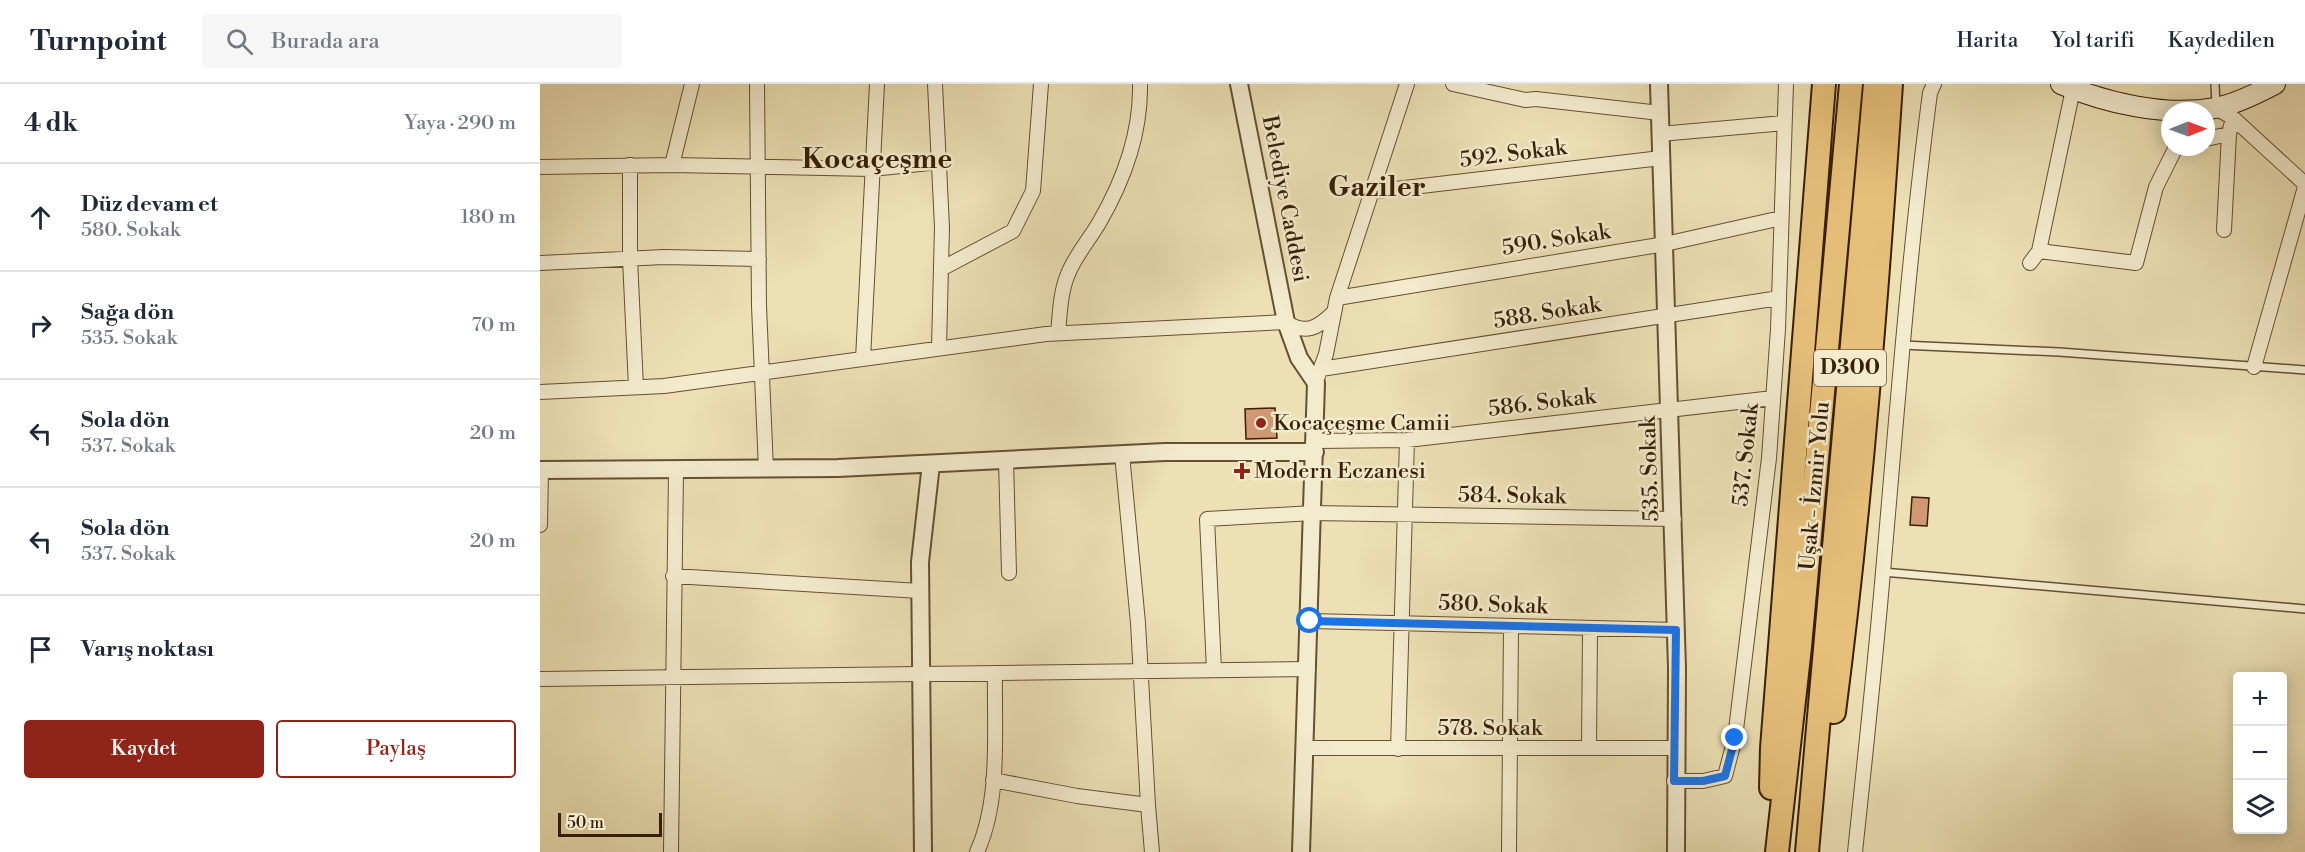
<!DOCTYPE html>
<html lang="tr">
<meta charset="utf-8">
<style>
body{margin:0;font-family:"Libre Bodoni",serif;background:#f6f6f7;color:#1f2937}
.controls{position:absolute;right:18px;bottom:18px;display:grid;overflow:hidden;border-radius:6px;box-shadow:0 3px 15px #0003}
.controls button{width:54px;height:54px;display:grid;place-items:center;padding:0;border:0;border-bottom:2px solid #e0e1e3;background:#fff;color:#1f2937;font:30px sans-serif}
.compass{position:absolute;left:1621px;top:18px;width:54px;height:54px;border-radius:50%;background:#fff;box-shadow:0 3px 15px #0003;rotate:89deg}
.scale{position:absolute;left:18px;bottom:15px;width:104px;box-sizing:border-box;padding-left:6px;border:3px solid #391f07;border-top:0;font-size:16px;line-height:21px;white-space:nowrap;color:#391f07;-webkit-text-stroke:4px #f3ebce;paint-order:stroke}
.stop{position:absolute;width:18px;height:18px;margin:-14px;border:4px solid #1a73e8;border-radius:50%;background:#fff}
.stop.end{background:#1a73e8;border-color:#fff;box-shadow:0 2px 6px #0008}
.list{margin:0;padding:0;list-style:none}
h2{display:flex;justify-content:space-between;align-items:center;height:78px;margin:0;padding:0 24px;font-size:26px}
h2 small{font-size:20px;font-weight:400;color:#747a83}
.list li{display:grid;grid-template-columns:39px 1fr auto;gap:18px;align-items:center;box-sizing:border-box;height:108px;padding:0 24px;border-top:2px solid #e0e1e3}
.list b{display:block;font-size:22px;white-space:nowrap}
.list p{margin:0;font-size:20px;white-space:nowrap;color:#747a83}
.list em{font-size:20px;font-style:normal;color:#747a83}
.actions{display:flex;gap:12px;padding:18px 24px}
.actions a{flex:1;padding:14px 0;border:2px solid #8f2418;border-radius:6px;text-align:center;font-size:21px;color:#8f2418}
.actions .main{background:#8f2418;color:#fff}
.icon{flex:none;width:33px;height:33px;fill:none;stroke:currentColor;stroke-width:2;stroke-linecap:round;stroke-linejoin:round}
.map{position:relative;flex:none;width:1765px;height:768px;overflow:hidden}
header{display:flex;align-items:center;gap:36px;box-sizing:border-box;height:84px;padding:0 30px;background:#fff;border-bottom:2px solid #e0e1e3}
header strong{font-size:28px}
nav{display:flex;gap:33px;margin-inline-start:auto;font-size:21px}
.search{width:420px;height:54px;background:#f6f6f7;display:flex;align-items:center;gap:15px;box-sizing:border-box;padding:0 21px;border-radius:6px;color:#747a83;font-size:22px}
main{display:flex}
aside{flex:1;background:#fff}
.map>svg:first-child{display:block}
.building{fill:#d09873;stroke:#391f07;stroke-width:1.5}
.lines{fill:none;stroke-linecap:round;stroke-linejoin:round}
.service-casing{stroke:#664f32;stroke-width:10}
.minor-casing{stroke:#664f32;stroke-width:16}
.tertiary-casing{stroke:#664f32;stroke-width:20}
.secondary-casing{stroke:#391f07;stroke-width:22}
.trunk-casing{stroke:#391f07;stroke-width:26}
.service{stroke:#f3ebce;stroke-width:7}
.minor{stroke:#f3ebce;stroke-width:14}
.tertiary{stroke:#f3ebce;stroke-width:16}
.secondary{stroke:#f3ebce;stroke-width:20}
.trunk{stroke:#e6c07a;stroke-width:22}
.route{stroke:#1a73e8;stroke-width:8}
.poi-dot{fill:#8f2418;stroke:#f3ebce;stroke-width:2}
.labels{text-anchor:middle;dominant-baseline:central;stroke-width:5;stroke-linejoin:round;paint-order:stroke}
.shield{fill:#f3ebce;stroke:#715c43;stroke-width:1.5}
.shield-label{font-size:21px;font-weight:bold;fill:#391f07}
.street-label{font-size:22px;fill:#391f07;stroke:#f3ebce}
.poi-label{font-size:22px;fill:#391f07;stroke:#f3ebce;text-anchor:start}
.district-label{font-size:28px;font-weight:bold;fill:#391f07;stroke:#f3ebce}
</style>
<header>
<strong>Turnpoint</strong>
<div class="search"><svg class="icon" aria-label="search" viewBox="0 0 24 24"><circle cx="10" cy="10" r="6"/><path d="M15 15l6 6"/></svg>Burada ara</div>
<nav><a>Harita</a><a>Yol tarifi</a><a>Kaydedilen</a></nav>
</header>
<main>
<aside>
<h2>4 dk<small>Yaya · 290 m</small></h2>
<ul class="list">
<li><svg class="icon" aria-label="ahead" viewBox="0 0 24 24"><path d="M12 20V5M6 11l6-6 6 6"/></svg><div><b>Düz devam et</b><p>580. Sokak</p></div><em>180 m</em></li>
<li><svg class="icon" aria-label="right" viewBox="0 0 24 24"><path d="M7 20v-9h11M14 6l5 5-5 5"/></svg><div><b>Sağa dön</b><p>535. Sokak</p></div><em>70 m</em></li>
<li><svg class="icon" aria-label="left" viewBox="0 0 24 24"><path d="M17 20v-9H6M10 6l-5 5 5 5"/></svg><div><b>Sola dön</b><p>537. Sokak</p></div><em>20 m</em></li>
<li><svg class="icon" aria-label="left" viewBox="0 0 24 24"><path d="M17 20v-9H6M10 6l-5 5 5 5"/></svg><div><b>Sola dön</b><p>537. Sokak</p></div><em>20 m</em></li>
<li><svg class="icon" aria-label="arrive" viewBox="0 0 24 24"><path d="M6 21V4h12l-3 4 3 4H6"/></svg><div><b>Varış noktası</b></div></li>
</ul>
<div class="actions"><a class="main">Kaydet</a><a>Paylaş</a></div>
</aside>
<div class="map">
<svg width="1765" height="768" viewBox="0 0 1765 768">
<rect width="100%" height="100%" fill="#ece0b4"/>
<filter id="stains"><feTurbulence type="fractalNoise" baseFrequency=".00333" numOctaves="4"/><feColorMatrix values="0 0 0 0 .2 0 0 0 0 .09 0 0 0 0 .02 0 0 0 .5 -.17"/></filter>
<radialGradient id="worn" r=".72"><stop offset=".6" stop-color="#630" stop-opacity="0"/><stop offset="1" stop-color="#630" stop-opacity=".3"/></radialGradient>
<path class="building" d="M735,324l2,30 -31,1 -1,-30z
M1372,413l17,1 -2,28 -17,-1z"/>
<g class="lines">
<defs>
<path id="service" d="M1675,0l1,22
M1362,261l157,7 246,18
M1343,488l422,37"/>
<path id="minor" d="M217,0l2,222 7,163
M395,0l7,143 -3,121
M913,0l72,16 11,-1 124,14
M1676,24l17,10 72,66
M1120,50l124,-11
M1666,55l23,-5
M90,81v94l6,128
M132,81l20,-81
M0,83l132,-2 200,4 67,-7
M830,108l291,-34
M1684,146l5,-96 4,-16
M1499,167l97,12 20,-76 20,-40
M0,179l124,-6 95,2
M1490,179l9,-12 34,-162
M401,185l72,-38 20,-40 8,-107
M797,214l328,-54 116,-26
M518,249c2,-19 2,-40 10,-59 7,-18 21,-34 31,-51 25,-43 42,-89 41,-139
M323,275l14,-275
M1714,283l51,-180
M781,285l458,-71
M778,292l8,-22 11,-56 70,-214
M0,308l124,-6 382,-52 240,-12c19,13 32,6 47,-9
M776,357l91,-1 366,-42
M582,370l16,169 10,182
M466,376l3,113
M0,441l1,-55
M133,492l247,15
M770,537l366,9
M674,586l-7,-151 106,-6 361,6
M0,595l768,-10
M764,664h371
M1049,664l1,-119
M858,665l9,-309
M453,696l84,16 71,9 4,47
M1134,697h29l22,-5 10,-38 34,-280 9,-129 8,-245
M131,768l5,-381
M437,768c24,-53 17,-121 18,-179
M969,768l2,-225
M1315,768c10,-93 20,-187 28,-280 14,-160 26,-320 47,-479l4,-9"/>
<path id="tertiary" d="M699,0l47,238 13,36 17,25 -15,469
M1119,0l18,584 -1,184
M0,386l298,-2 327,-16h150
M383,768l-3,-290 11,-98"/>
<path id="secondary" d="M1521,0c45,19 105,33 154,24 19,-3 43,-15 60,-24"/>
<path id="trunk" d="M1294,628c27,-209 43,-418 57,-628
M1231,704l1,-40 52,-664
M1237,768l23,-205 51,-563
M1267,768l68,-768"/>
</defs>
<use href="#service" class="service-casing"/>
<use href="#minor" class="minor-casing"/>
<use href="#tertiary" class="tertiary-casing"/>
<use href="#secondary" class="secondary-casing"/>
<use href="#trunk" class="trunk-casing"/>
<use href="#service" class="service"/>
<use href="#minor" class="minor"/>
<use href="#tertiary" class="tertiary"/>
<use href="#secondary" class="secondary"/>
<use href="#trunk" class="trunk"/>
</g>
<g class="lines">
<path class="route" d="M770,537l366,9 -2,151h29l22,-5 10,-38"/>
</g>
<g class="poi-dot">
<circle cx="721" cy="339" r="6"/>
<path d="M699 378h6v6h6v6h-6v6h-6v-6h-6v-6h6z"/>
</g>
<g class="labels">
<rect class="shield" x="1274" y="266" width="72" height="36" rx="4.5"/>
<g class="shield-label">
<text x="1310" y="284">D300</text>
</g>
<g class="street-label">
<text transform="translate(973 70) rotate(-7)">592. Sokak</text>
<text transform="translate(745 115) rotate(79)">Belediye Caddesi</text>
<text transform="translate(1016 156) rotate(-9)">590. Sokak</text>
<text transform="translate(1007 229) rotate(-9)">588. Sokak</text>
<text transform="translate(1002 319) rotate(-7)">586. Sokak</text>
<text transform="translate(1206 371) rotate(-84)">537. Sokak</text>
<text transform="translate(1110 385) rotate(-92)">535. Sokak</text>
<text transform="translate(1275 402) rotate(-85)">Uşak - İzmir Yolu</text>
<text transform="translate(972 412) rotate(1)">584. Sokak</text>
<text transform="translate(953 521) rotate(2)">580. Sokak</text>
<text x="950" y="644">578. Sokak</text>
</g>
<g class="poi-label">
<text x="733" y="339">Kocaçeşme Camii</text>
<text x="714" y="387">Modern Eczanesi</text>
</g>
<g class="district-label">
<text x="337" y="75">Kocaçeşme</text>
<text x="837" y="103">Gaziler</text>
</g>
</g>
<rect width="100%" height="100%" filter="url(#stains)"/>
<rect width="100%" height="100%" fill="url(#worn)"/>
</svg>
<div class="controls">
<button>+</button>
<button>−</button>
<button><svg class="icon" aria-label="layers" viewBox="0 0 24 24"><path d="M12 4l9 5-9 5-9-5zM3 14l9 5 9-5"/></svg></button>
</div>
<svg class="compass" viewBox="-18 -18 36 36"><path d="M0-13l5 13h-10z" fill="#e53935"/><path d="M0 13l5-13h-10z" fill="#747a83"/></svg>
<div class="scale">50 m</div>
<div class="stop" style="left:770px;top:537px"></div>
<div class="stop end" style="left:1195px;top:654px"></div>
</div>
</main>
